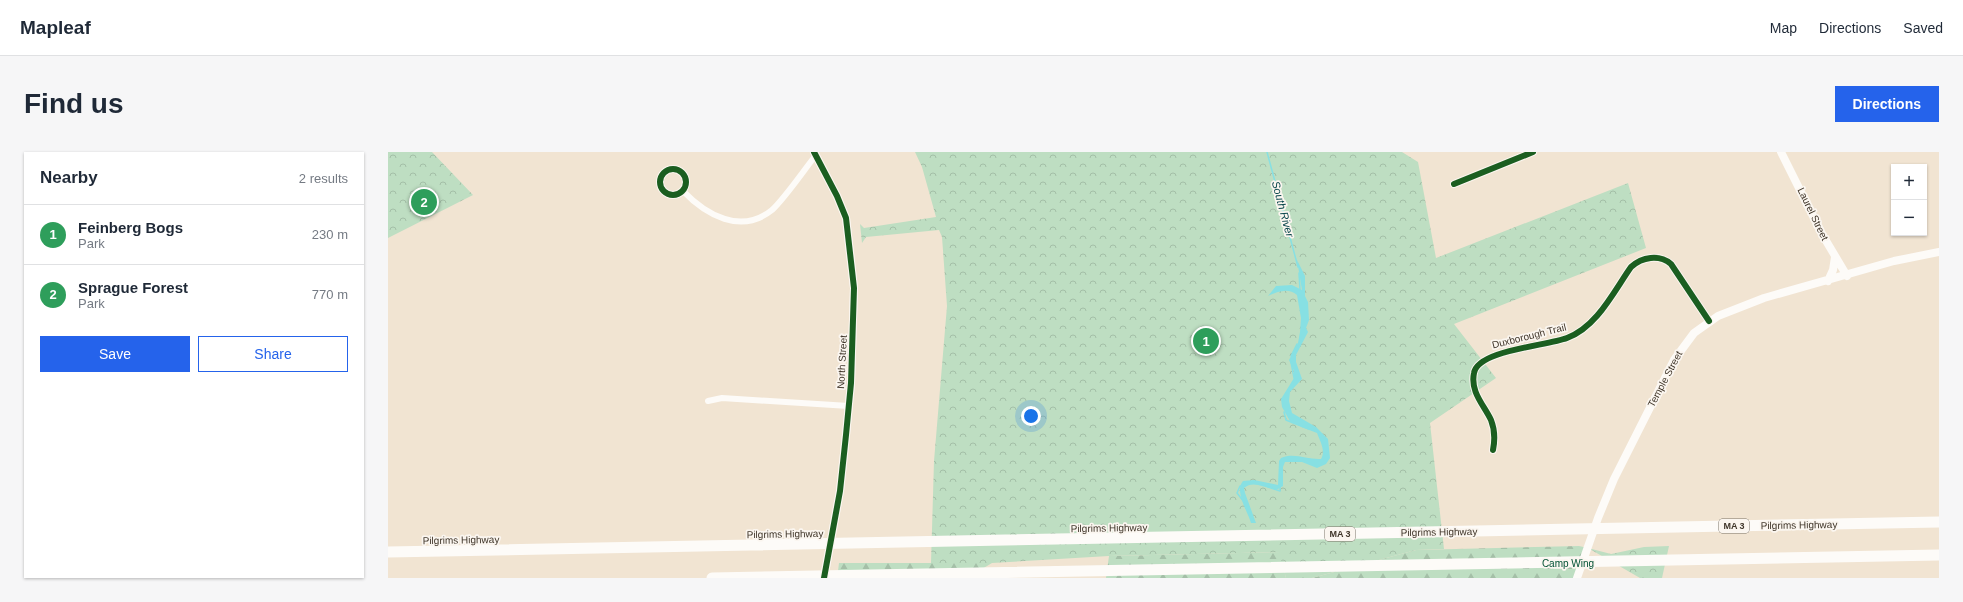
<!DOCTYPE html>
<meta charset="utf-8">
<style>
body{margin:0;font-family:Helvetica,sans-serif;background:#f6f6f7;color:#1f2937}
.controls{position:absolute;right:12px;top:12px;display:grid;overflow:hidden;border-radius:0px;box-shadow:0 1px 3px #0004}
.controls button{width:36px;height:36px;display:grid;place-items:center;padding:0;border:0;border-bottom:1px solid #e0e1e3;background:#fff;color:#1f2937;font:20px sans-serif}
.you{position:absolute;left:643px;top:264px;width:14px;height:14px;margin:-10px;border:3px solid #fff;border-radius:50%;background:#1a73e8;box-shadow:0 0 0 6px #1a73e833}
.badge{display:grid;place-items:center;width:26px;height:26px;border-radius:50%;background:#2563eb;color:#fff;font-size:13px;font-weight:700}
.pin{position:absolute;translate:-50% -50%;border:2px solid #fff;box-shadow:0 1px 4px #0006}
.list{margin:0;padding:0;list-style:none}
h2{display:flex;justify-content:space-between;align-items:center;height:52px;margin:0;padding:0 16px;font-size:17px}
h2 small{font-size:13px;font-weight:400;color:#747a83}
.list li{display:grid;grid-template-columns:26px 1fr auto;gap:12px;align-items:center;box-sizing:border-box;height:60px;padding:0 16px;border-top:1px solid #e0e1e3}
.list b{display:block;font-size:15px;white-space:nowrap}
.list p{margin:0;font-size:13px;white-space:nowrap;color:#747a83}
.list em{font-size:13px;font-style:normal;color:#747a83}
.actions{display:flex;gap:8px;padding:12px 16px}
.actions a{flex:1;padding:9px 0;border:1px solid #2563eb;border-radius:0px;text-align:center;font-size:14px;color:#2563eb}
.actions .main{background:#2563eb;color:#fff}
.map{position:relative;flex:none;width:1551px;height:426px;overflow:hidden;border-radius:0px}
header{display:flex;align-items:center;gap:24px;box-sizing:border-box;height:56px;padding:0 20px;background:#fff;border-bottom:1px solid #e0e1e3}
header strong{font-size:19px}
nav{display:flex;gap:22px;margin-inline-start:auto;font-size:14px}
.intro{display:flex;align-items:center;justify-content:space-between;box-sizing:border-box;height:96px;padding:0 24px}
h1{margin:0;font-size:28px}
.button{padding:10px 18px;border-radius:0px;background:#2563eb;color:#fff;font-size:14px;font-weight:700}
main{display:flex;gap:24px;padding:0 24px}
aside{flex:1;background:#fff;border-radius:0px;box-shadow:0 1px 3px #0004}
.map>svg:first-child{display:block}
.forest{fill:url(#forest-firs)}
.park{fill:url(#park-crowns)}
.water{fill:#87e0e3}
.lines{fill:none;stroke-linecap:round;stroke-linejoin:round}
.stream{stroke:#87e0e3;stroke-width:1.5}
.street{stroke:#fdfbf8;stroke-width:6}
.secondary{stroke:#fdfbf8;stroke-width:8}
.highway{stroke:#fdfbf8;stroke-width:11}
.cycleway-casing{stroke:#fbf6f0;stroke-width:8}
.cycleway{stroke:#1b5e20;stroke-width:6}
.labels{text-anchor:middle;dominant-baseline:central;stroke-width:3.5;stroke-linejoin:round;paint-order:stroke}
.shield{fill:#fbf6f0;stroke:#787065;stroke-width:1}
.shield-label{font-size:9px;font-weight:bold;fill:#40362a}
.street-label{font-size:10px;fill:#40362a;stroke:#fbf6f0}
.park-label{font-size:10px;fill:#005133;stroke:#fbf6f0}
.water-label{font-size:11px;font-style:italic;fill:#0b484d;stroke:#fbf6f0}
</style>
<header>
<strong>Mapleaf</strong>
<nav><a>Map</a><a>Directions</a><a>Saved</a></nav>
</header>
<div class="intro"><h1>Find us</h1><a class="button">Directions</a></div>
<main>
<aside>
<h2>Nearby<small>2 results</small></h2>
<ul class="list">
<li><span class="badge" style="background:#2e9e5b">1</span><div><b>Feinberg Bogs</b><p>Park</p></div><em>230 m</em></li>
<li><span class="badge" style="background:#2e9e5b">2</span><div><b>Sprague Forest</b><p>Park</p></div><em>770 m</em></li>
</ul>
<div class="actions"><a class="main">Save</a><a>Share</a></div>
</aside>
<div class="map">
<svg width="1551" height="426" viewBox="0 0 1551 426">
<defs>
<pattern id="forest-firs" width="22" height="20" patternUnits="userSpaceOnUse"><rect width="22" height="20" fill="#bedec2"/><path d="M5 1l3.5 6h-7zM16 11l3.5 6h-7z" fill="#a4bfa7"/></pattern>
<pattern id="park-crowns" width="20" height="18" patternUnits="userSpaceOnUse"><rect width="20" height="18" fill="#bedec2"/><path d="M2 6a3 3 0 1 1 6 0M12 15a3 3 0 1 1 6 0" fill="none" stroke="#a4bfa7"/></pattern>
</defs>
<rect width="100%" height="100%" fill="#f1e4d2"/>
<path class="forest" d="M1191,394l9,2 -8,30h-268l104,-28z
M892,400l6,26h-180l3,-22z
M451,411h153l-25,15 -129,-7z"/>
<path class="park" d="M0,0h44l41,43 -85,43z
M527,0h487l16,10 18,96 192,-75 18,65 -192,76 42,54 -66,45 14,126 -28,1 -104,28h-26l-7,-26 -170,4 -117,7h-61l3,-102 13,-155 -5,-69 -3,-7 -73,7 -4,6 -2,-19 4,4 72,-11 -14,-50z
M1281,394l-7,32h-22l-52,-30 23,6 33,-7z"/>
<path class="water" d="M909,108l8,16v20l3,6 1,18 -3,8 2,4 -12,23v7l6,17 -12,13 -1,9 3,12 24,14 12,12 2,19 -4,6 -9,4 -15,-6h-17l-2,5v19l-5,3c-11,1 -24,-10 -34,-1l1,5 11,30h-5c-3,-11 -17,-32 -8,-42l11,-1 24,5 1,-24 2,-3c13,-6 27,2 40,1 5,-8 -1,-18 -4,-26l-26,-10 -9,-16 -1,-8 13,-21v-7l-5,-11 9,-17 2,-11 1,-14 -4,-23c-9,-8 -20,-3 -29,1l8,-10 16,-1 10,5z"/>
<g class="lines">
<path class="stream" d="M879,0l31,115
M911,121l1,17
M903,204l6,-12
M903,210l3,16
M896,260l2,8 5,2
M913,274l8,3
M853,334h-1l-3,7 7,9
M880,335l12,4v-4"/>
<path class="street" d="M272 30a13 13 0 1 1 26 0a13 13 0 1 1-26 0Z
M1066,32l79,-32
M295,39c23,24 58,44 89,19 13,-12 32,-40 44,-55
M320,249l14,-3 127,8
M1105,298c2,-10 2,-20 -2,-30 -7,-15 -21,-28 -17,-47 4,-23 72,-27 93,-35 30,-11 47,-47 64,-71 11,-10 28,-13 40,-3l38,57"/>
<path class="secondary" d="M426,0l23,44 9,22 8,70 -3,95 -5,52 -6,56 -16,87
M1393,0l41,82 25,42
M1440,129l5,-11 2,-13
M1189,426l21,-60 16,-39 60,-119 20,-27 24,-17 46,-18 130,-37 45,-9"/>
<path class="highway" d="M0,400l1551,-30
M324,426l1227,-23"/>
<defs>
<path id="cycleway" d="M426,0l23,44 9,22 8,70 -3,95 -5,52 -6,56 -16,87
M272 30a13 13 0 1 1 26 0a13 13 0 1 1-26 0Z
M1066,32l79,-32
M1105,298c2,-10 2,-20 -2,-30 -7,-15 -21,-28 -17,-47 4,-23 72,-27 93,-35 30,-11 47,-47 64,-71 11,-10 28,-13 40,-3l38,57"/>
</defs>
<use href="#cycleway" class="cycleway-casing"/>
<use href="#cycleway" class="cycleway"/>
</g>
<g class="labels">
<g class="shield">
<rect x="1331" y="367" width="30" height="14" rx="3"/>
<rect x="937" y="375" width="30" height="14" rx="3"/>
</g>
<g class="shield-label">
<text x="1346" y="374">MA 3</text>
<text x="952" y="382">MA 3</text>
</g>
<g class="street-label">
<text transform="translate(1425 62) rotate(64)">Laurel Street</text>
<text transform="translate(1141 184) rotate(-14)">Duxborough Trail</text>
<text transform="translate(454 210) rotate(-87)">North Street</text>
<text transform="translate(1277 227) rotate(-62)">Temple Street</text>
<text transform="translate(1411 373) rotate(-1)">Pilgrims Highway</text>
<text transform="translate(721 376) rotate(-1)">Pilgrims Highway</text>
<text transform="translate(1051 380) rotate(-1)">Pilgrims Highway</text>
<text transform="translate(397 382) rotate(-1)">Pilgrims Highway</text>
<text transform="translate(73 388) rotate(-1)">Pilgrims Highway</text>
</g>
<g class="park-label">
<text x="1180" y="411">Camp Wing</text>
</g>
<g class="water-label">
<text transform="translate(895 57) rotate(75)">South River</text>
</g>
</g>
</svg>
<div class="controls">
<button>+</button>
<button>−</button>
</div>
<div class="you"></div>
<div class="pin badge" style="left:818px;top:189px;background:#2e9e5b">1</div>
<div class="pin badge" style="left:36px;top:50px;background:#2e9e5b">2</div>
</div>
</main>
